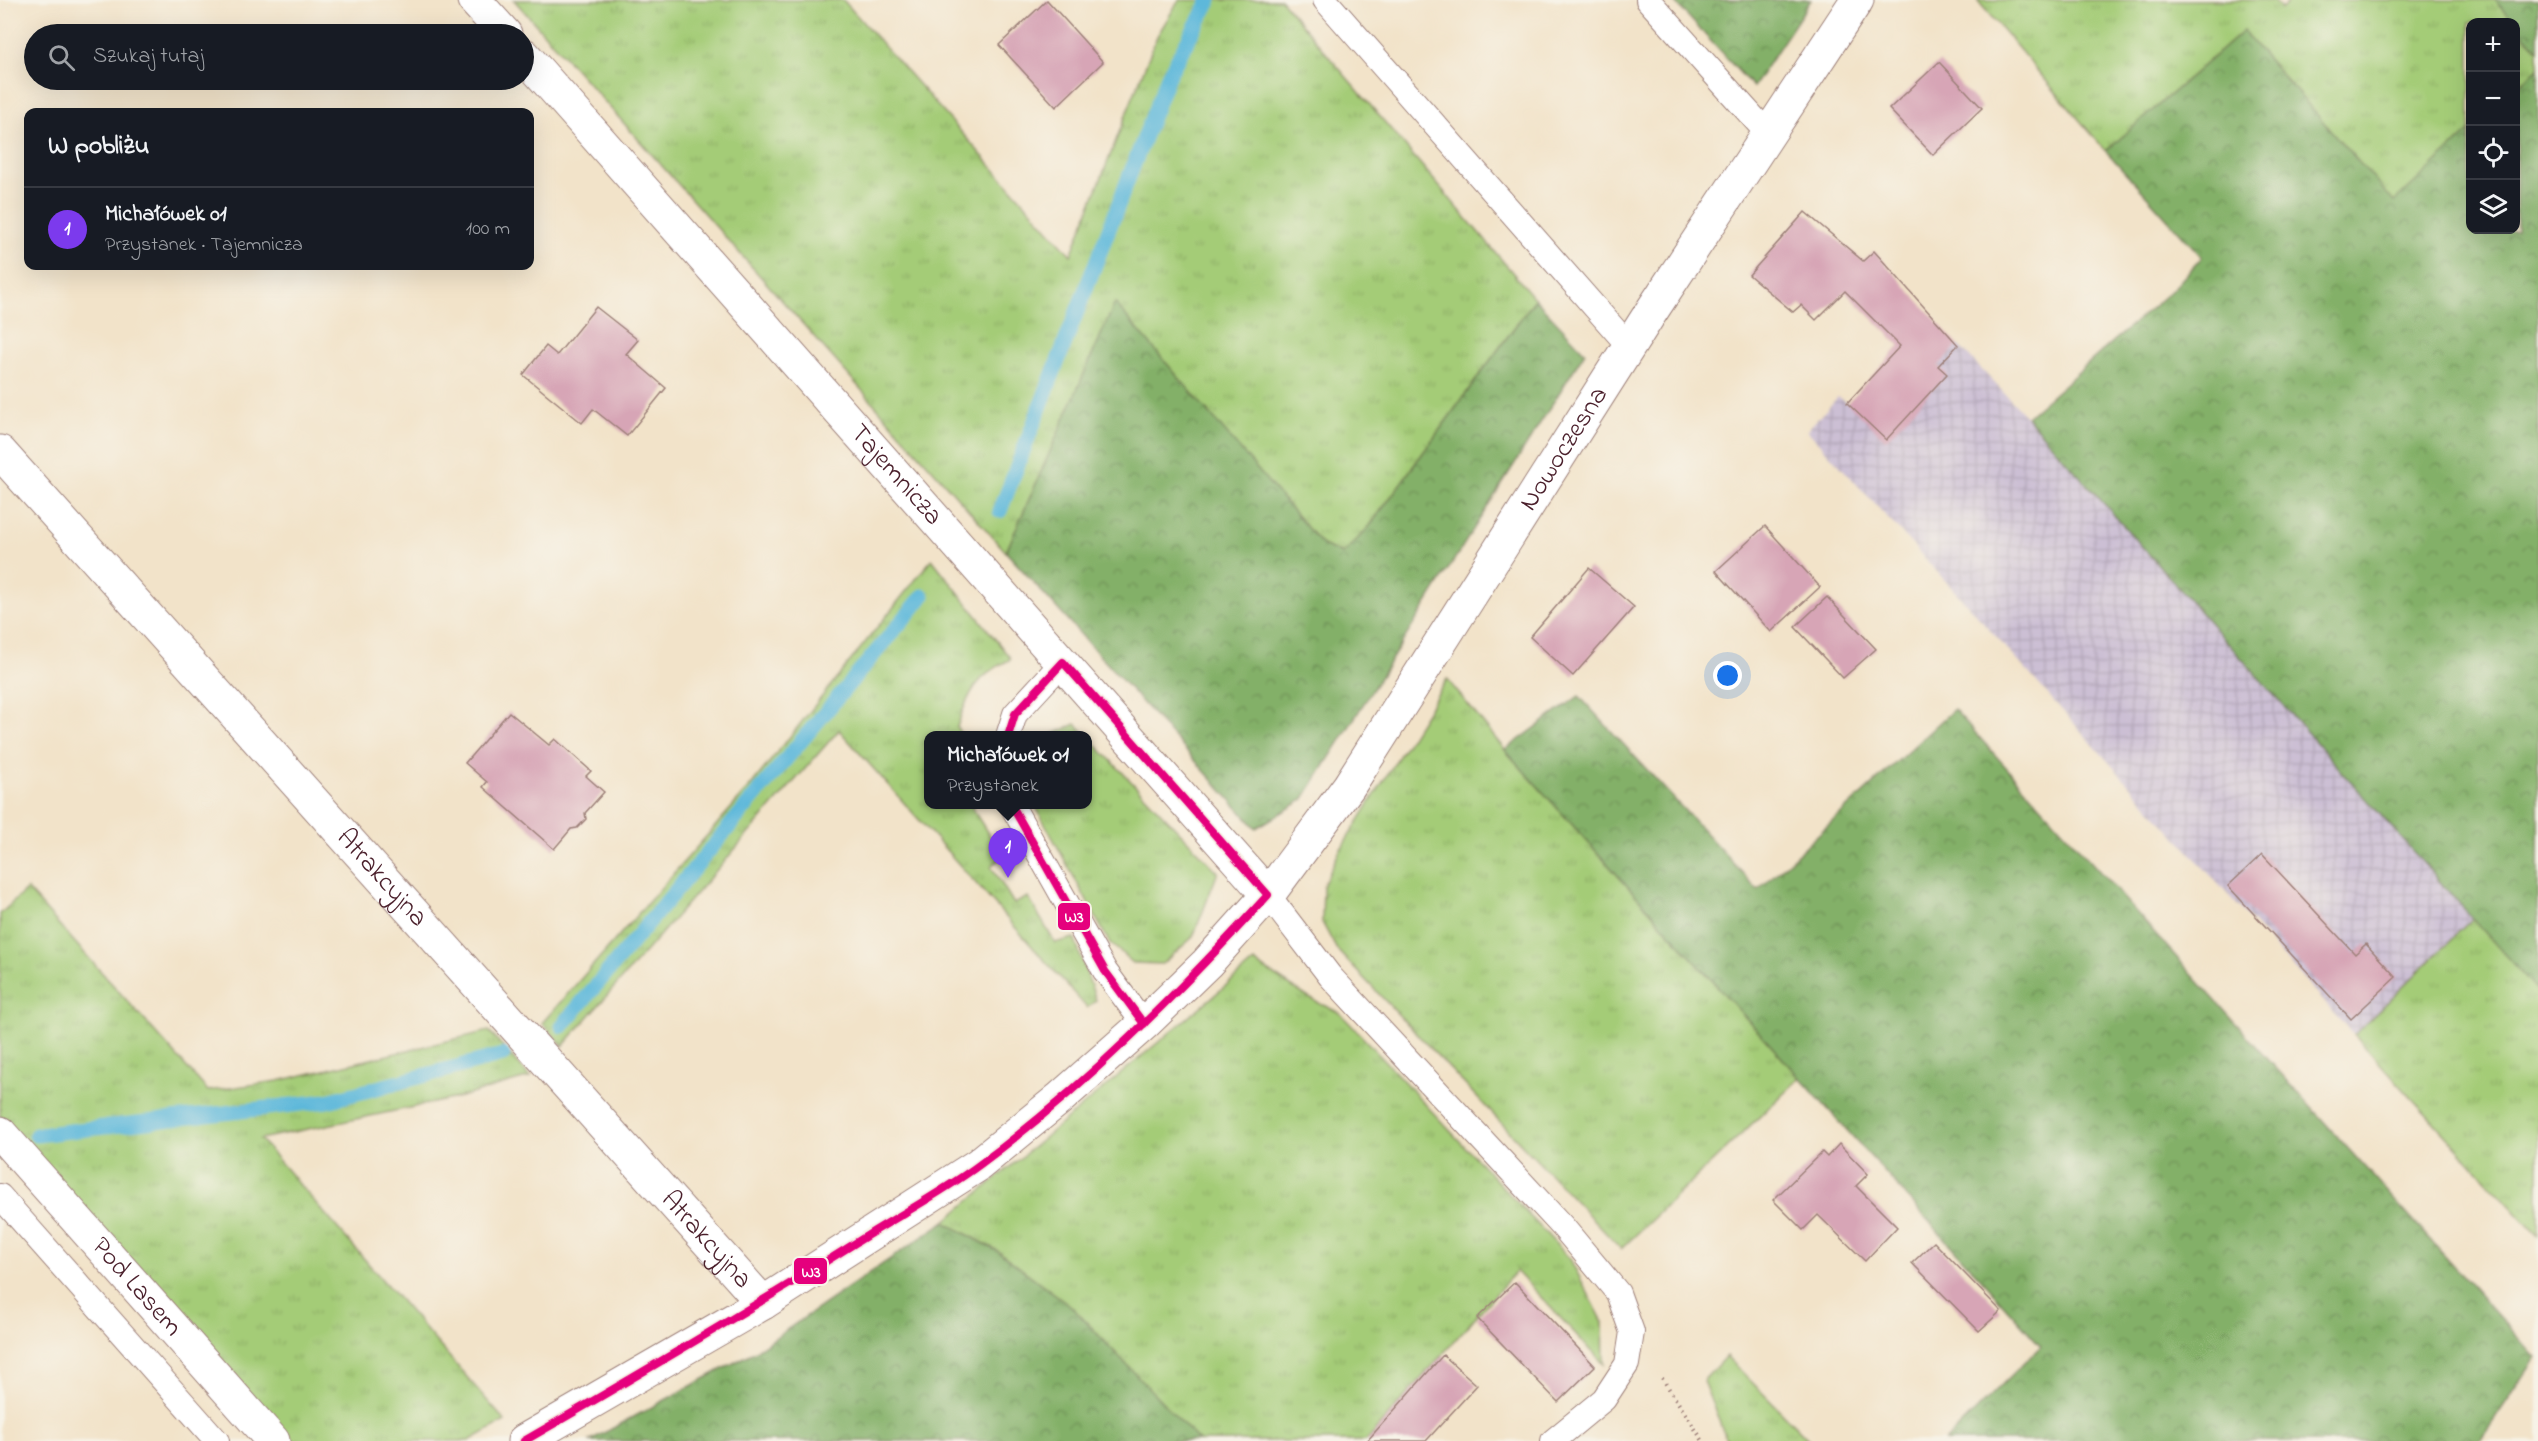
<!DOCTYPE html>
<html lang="pl">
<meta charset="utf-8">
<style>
body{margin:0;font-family:"Indie Flower",sans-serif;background:#20242c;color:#f1f3f6}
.controls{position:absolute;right:18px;top:18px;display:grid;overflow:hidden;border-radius:12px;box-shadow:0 6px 24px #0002}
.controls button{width:54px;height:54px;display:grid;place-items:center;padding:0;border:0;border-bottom:2px solid #363941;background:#171b24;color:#f1f3f6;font:30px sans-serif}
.you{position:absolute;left:1728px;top:676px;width:21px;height:21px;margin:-15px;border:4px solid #fff;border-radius:50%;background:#1a73e8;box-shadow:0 0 0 9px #1a73e833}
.badge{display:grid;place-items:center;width:39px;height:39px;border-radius:50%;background:#7c3aed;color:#fff;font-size:20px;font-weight:700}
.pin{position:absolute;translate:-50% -50px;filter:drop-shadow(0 2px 3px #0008)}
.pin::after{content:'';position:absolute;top:32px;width:21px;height:18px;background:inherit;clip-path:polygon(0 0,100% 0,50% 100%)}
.popup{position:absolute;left:924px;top:731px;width:168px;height:78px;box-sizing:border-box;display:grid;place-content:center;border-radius:12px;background:#171b24;filter:drop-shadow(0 2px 4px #0005);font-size:20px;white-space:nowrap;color:#9ea1a6}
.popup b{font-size:22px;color:#f1f3f6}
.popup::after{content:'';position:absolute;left:50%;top:100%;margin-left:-12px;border:12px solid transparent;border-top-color:#171b24}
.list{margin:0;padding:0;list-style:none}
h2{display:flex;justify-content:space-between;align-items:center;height:78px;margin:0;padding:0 24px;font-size:26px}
h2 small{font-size:20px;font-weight:400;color:#9ea1a6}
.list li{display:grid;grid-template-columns:39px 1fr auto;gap:18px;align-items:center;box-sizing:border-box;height:84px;padding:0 24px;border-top:2px solid #363941}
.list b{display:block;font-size:22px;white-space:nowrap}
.list p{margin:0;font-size:20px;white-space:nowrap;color:#9ea1a6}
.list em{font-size:20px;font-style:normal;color:#9ea1a6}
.icon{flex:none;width:33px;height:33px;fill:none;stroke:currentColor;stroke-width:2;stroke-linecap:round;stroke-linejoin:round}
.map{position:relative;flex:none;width:2538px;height:1441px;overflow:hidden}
.search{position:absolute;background:#171b24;box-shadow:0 6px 24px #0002;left:24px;top:24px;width:510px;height:66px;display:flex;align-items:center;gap:15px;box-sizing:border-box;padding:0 21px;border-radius:33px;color:#9ea1a6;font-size:22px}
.panel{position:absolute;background:#171b24;box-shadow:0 6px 24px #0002;left:24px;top:108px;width:510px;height:162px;border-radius:12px}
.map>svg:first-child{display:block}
.industrial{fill:url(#industrial-grid)}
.grass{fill:url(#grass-tufts);stroke:#777651;stroke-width:1.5}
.forest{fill:url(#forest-crowns);stroke:#66684a;stroke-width:1.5}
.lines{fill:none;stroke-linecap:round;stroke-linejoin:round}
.stream{stroke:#5db8da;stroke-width:15}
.building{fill:#d7a5b6}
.service-casing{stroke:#9e817a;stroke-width:26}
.minor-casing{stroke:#9e817a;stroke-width:35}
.path{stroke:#9e817a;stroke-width:4;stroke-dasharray:1.5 4.5;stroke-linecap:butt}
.service{stroke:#fff;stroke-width:24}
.minor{stroke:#fff;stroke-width:33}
.bus-1-casing{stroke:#f7f3e8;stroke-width:12}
.bus-1{stroke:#e5007d;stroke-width:8}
.labels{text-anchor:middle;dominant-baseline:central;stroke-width:5;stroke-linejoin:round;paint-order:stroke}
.street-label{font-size:27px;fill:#4a1f2b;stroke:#f7f3e8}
.line-badge{stroke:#f7f3e8;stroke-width:2}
.badge-label{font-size:16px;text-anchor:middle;font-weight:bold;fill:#fff}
</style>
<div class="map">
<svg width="2538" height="1441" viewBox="0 0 2538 1441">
<defs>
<pattern id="industrial-grid" width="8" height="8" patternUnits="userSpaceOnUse" patternTransform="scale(1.5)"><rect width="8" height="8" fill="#ccbfd4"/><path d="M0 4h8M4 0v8" fill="none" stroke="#b1a4b6"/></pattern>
<pattern id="grass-tufts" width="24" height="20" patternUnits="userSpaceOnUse" patternTransform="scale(1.5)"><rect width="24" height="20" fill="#a4cc77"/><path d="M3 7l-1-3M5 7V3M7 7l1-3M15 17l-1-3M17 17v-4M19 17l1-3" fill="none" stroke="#8faf67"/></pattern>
<pattern id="forest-crowns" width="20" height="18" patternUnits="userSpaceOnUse" patternTransform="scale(1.5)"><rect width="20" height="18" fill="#83b068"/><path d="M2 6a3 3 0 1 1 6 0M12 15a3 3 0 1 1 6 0" fill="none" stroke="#6d8f56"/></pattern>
</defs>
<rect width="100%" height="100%" fill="#f7f3e8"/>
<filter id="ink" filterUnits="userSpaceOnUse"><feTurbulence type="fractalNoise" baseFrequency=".0167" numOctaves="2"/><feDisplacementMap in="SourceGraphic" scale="12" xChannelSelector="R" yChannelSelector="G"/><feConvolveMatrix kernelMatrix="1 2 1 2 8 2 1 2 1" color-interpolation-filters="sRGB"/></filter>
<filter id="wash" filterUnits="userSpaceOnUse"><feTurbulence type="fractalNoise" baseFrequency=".008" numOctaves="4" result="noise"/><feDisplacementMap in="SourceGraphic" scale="24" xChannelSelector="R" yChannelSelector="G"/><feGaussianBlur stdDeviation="1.35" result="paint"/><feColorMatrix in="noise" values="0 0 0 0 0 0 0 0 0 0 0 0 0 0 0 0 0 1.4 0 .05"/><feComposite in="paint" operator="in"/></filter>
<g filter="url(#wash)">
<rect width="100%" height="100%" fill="#f2e3c9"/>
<path class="industrial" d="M1958,345l69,72 446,501 -119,117 -381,-424 -166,-181 31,-33 9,6 100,-29 -9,-8z"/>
<path class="grass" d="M514,0h329l228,255 86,-219 22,-36h102l254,299 -166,228 -25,27 -22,-9 -207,-241 -109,248z
M1977,0h297l8,9 8,-9h204l20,22h-44v109l-76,72 -151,-172 -137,120z
M2516,24l22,26v18l-22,21z
M932,559l79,100c-34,16 -43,34 -54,68l4,8 -33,1v68l47,1 -3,3 31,49 -12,9 23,38 14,-7 27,46 19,-5 22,62 -9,8 -248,-278 -276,316 -21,-23 206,-234z
M1447,679l58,71 295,328 -179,171 -284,-299 -15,-28 1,-36 16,-34z
M1076,724l142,148 -25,65 -31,27 -29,-1 -24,-21 -74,-137 53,-1v-68l-37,-1z
M27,889l181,202 70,-10 211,-50 41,46 -73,21 -197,41 245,282 -36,20h-178l-291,-324v-203z
M2473,918l65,74v244l-184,-201z
M1254,962l55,36 31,15 230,246 33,63 1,42 -88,-93 -150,170h-167l-128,-135 -75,-56 -52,-28z
M1726,1356l84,85h-83l-24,-60z"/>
<path class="forest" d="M1673,0h138l-58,87z
M2494,0h44v50z
M2243,31l151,171 76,-71v99h46v-141l22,-21v924l-511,-575 146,-128 29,-32 -96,-106z
M1535,299l50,53 -282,448 -47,28 -250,-276 109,-249 207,242 21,9 26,-27z
M1579,696l179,194 196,-181 582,649 -56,83h-535l96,-95 -536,-596z
M944,1222l52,28 75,56 128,135h-610l165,-89z"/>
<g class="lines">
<path class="stream" d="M1000,511l168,-435 42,-76
M562,1026l361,-430
M36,1135l291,-34 176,-46"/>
</g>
<g id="blocks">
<path class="building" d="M1047,0l56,62 -47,45 -57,-62z
M1939,62l43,46 -49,47 -44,-46z
M1805,212l58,49 11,-10 84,94 -20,21 9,8 -61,66 -39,-37 53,-57 -55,-55 -29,29 -15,-15 -8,7 -44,-37z
M596,307l42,33 -12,14 40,34 -39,48 -34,-27 -11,14 -59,-48 23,-29 11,9z
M1765,526l55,61 -49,45 -55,-61z
M1589,568l45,39 -61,69 -43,-39z
M1827,597l49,52 -33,29 -48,-51z
M509,712l40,33 6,-6 36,32 -5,5 18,16 -19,21 1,6 -9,9 -6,1 -17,20 -71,-62 4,-5 -22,-19z
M2262,854l93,100 11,-10 30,33 -45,42 -123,-133z
M1839,1144l29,30 -12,12 41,41 -32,34 -47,-46 -15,15 -30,-30 49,-48 5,5z
M1934,1242l67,69 -22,20 -67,-68z
M1515,1282l80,84 -37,36 -81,-84z
M1443,1355l34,30 -51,56h-59z"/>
</g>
</g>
<g filter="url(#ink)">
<use href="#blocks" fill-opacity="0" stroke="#9e817a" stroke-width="1.5"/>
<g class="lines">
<defs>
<path id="service" d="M1325,0l304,346
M1648,0l121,135
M1008,736l7,-22 48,-52
M1011,804l94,167 39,53
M1268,895l62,81 233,251 55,66 14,39 -5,32 -23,35 -51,42
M0,1196l217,245"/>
<g id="minor">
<path d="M474,0l31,34"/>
<path id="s1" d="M524,55l744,840"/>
<path id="s2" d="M0,452l763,851"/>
<path id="s3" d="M0,1133l273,308"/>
<path id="s4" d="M524,1441l239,-138 215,-138 81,-66 85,-75 63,-61 61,-68 81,-109 302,-474 206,-312"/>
</g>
</defs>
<use href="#service" class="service-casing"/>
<use href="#minor" class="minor-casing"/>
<path class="path" d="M1662,1378l41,63"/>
<use href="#service" class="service"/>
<use href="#minor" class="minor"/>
<defs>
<path id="bus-1" d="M1011,804l94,167 39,53
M524,1441c116,-67 231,-134 344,-206 37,-23 76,-44 111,-70 106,-78 200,-173 289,-270l-205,-233 -48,52 -7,22"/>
</defs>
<use href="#bus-1" class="bus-1-casing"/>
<use href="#bus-1" class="bus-1"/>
</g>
</g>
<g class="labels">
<g class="street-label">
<text stroke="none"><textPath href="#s4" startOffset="1464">Nowoczesna</textPath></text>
<text stroke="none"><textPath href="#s1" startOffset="561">Tajemnicza</textPath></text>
<text stroke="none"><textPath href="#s2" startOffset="572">Atrakcyjna</textPath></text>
<text stroke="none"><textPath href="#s2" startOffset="1058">Atrakcyjna</textPath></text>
<text stroke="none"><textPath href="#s3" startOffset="206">Pod Lasem</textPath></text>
</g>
</g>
<g class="line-badge">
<rect x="1057" y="902" width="34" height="29" rx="6" fill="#e5007d"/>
<rect x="793" y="1257" width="35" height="28" rx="6" fill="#e5007d"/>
</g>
<g class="badge-label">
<text x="1074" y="922">W3</text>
<text x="811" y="1277">W3</text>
</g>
</svg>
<div class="controls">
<button>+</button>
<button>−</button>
<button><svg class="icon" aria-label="locate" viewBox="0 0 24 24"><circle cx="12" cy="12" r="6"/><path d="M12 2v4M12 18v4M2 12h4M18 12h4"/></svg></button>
<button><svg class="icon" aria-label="layers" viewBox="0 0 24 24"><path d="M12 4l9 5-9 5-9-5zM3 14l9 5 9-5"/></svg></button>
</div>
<div class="you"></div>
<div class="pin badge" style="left:1008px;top:878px">1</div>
<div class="popup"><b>Michałówek 01</b>Przystanek</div>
<div class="search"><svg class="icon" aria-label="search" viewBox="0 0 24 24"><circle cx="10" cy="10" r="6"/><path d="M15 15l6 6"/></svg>Szukaj tutaj</div>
<section class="panel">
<h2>W pobliżu<small></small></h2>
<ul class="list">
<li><span class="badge">1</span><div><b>Michałówek 01</b><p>Przystanek · Tajemnicza</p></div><em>100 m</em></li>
</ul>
</section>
</div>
